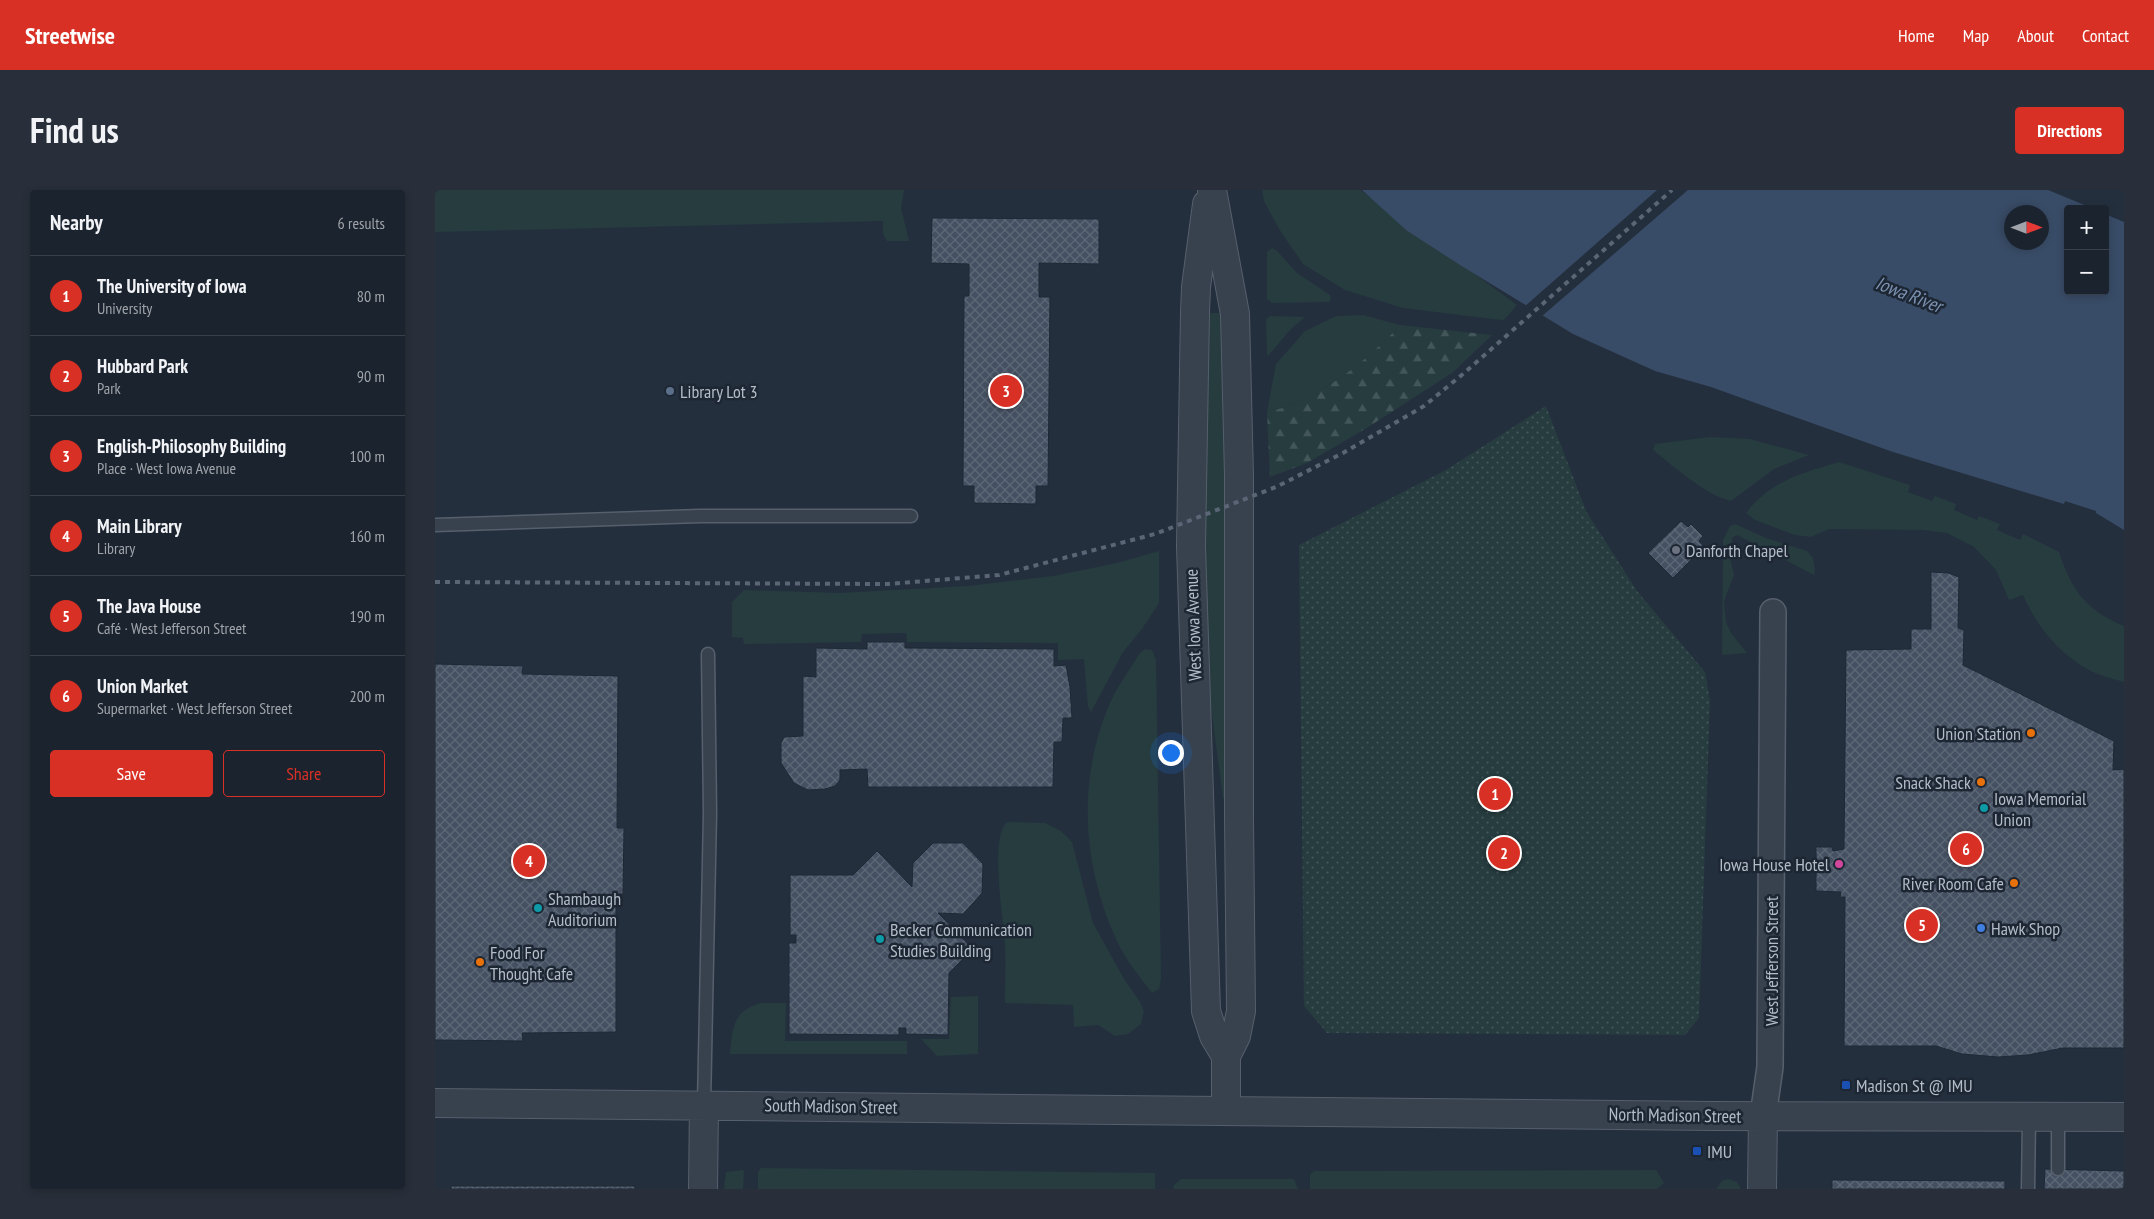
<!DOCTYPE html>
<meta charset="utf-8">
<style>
body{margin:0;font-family:"PT Sans Narrow",sans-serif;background:#282f3a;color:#f1f3f6}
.controls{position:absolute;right:15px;top:15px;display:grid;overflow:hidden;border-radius:5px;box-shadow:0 2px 8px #0003}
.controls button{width:45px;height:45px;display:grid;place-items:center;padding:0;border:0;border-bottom:1px solid #39404a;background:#1b232e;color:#f1f3f6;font:25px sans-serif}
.compass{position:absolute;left:1569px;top:15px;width:45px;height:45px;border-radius:50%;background:#1b232e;box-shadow:0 2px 8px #0003;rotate:90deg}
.you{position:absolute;left:735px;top:562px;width:18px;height:18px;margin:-12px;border:4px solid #fff;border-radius:50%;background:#1a73e8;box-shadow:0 0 0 8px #1a73e833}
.badge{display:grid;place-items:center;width:32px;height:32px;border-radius:50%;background:#d93025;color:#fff;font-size:16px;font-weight:700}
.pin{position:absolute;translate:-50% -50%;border:2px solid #fff;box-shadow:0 1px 5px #0006}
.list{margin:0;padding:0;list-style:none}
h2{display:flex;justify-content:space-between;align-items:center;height:65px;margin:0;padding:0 20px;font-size:21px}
h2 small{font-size:16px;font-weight:400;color:#a0a4aa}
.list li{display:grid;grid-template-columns:32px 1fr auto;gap:15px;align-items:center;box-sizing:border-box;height:80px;padding:0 20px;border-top:1px solid #39404a}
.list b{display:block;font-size:19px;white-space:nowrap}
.list p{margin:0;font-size:16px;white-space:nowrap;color:#a0a4aa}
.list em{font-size:16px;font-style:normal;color:#a0a4aa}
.actions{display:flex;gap:10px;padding:15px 20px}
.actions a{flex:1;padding:11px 0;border:1px solid #d93025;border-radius:5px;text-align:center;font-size:18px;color:#d93025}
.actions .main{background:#d93025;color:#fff}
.map{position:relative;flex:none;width:1689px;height:999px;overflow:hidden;border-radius:5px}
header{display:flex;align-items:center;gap:30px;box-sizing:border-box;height:70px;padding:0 25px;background:#d93025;color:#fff}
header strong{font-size:24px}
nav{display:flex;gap:28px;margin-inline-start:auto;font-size:18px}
.intro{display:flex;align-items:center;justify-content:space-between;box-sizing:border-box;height:120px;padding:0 30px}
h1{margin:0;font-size:35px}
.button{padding:12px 22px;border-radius:5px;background:#d93025;color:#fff;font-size:18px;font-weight:700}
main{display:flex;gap:30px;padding:0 30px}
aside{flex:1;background:#1b232e;border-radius:5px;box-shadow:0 2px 8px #0003}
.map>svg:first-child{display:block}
.grass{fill:#263c3f}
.forest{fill:url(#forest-firs)}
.park{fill:url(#park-dots)}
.water{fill:#394c67;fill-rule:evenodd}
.pier{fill:#242f3e}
.building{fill:url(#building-cross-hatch);stroke:#1f2835}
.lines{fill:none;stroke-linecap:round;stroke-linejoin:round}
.service-casing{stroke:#565f6c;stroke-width:15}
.minor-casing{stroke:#565f6c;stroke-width:28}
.tertiary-casing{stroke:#565f6c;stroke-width:30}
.service{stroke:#38414e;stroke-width:12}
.minor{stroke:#38414e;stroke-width:25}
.tertiary{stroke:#38414e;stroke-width:28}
.rail{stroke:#5a6575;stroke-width:4;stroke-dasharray:5 5;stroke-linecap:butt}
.service-dot{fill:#5c6f8a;stroke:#1d2633;stroke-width:2}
.worship-dot{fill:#6b7280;stroke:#1d2633;stroke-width:2}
.food-dot{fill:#e8710a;stroke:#1d2633;stroke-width:2}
.culture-dot{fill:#0f9aa8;stroke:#1d2633;stroke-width:2}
.hotel-dot{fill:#d1479c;stroke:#1d2633;stroke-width:2}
.shop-dot{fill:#3f7fe0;stroke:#1d2633;stroke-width:2}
.transit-dot{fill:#1a4fb4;stroke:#1d2633;stroke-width:2}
.labels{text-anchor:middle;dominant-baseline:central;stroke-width:5;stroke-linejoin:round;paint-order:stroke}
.poi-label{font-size:18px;fill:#b4bcc9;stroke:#1d2633;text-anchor:start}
.street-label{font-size:18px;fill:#b4bcc9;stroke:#1d2633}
.water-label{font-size:19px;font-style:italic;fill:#7c92b1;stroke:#1d2633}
</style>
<header>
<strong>Streetwise</strong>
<nav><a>Home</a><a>Map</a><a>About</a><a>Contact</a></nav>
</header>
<div class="intro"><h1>Find us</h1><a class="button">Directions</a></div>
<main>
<aside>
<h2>Nearby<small>6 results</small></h2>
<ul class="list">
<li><span class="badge">1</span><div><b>The University of Iowa</b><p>University</p></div><em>80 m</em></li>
<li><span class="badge">2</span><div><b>Hubbard Park</b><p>Park</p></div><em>90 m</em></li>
<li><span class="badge">3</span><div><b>English-Philosophy Building</b><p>Place · West Iowa Avenue</p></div><em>100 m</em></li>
<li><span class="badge">4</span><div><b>Main Library</b><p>Library</p></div><em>160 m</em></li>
<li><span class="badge">5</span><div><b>The Java House</b><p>Café · West Jefferson Street</p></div><em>190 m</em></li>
<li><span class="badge">6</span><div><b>Union Market</b><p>Supermarket · West Jefferson Street</p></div><em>200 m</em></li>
</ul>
<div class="actions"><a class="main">Save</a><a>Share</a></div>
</aside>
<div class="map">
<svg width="1689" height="999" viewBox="0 0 1689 999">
<defs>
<pattern id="forest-firs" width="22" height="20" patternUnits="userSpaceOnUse" patternTransform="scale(1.25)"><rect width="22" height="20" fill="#263c3f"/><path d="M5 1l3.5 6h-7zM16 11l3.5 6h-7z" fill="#435659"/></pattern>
<pattern id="park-dots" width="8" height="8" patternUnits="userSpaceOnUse" patternTransform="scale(1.25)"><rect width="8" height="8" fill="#263c3f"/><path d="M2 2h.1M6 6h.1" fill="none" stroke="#435659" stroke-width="1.8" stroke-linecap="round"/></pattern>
<pattern id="building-cross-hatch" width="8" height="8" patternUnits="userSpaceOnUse" patternTransform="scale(1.25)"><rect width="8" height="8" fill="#455162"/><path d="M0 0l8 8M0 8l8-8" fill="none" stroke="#5d6877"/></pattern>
</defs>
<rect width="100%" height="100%" fill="#242f3e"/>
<path class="grass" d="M0,0h469l-3,18 8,33h-22l-4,-8v-12l-448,11z
M827,0h98l157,115 -13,15 -11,-1 -90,-11 -58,-18 -42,-26 -24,-35 -15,-28z
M837,58l5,3 20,22 33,22 1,4 -2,3 -57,1 -5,-4v-47z
M773,123h12l5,48 1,439 -3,-2 -17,-129 -2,-98z
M928,125l37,10c-33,36 -84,77 -133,87l9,-48 29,-33 31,-15z
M836,126l34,1 -15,13 -22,26 -1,-2 -1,-33 1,-3z
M1275,247l40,2 59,16 -35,14 -43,32c-24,-5 -58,-35 -78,-51l2,-6z
M1404,272l71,23 -2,7 24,9 3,-5 21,8 -2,6 23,10 2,-4 21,8 -3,6 23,10 3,-6 36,18c13,39 27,58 65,74v56c-11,-3 -23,-6 -33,-11 -32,-17 -54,-44 -68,-76l-14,5 -13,-30 -22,-23 -27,-14 -24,-3 -94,-1 -18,8 -16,-2 -40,-15 -9,-7c24,-32 56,-40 93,-51z
M1300,334l31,14 41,13 6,7 2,11 -1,6 -77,-40 -5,3 -2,20 4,17 -10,26 2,21 5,11 16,20 -25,2 1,-115 7,-14z
M724,361v52l-17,26 -19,23 -32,60 -3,-6 -4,-47 -26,1v-17l-151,-1 -1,-9 -44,1 -1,8 -117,2 -1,-6 -11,-1v-35l12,-12 96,3 128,-7 85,-10 64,-13z
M710,459l7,1 4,10 5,319 -2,10 -7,4c-13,-17 -27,-34 -36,-54 -34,-74 -39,-161 -6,-236 7,-17 20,-33 29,-49z
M572,632l38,1 16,8 11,11 21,81 31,56 16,23 4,9 -3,13 -13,10 -13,2 -17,-11 -24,2 -1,-22 -68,-2c0,-19 1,-39 0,-58 -1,-25 -16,-107 2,-123z
M543,806v58l-41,2 -16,-17h28l2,-42z
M326,813h25l-1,38h122v13h-177c2,-25 3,-44 31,-51z
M326,978l394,5v16h-397v-17z
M309,980l-1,19h-19l2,-17z
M1221,980l8,13 -7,6h-347v-14l4,-4z
M746,989h113l4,10h-125l1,-4z
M1293,989l9,3 4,7h-25l6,-8z"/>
<path class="forest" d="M965,135l92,10 -40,38 -87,56 -58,34 -37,14 -3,-65c49,-10 100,-51 133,-87z"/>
<path class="park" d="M1111,216l40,105 51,80 68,81 5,29 -11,317 -14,17 -358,-2 -23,-27 -5,-461 147,-75z"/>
<path class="water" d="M927,0h686l46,19h-26v82h37v-77l19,8v308l-28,-17v-2l-31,-10 -1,3 -171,-52 -182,-65 -56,-16 -82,-37 -113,-69 -54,-35zM1576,22h30v30h-30z"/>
<path class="pier" d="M1222,0h31l-147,127 -17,-10z"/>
<path class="building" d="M497,28l167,1v45l-60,-1v34h11l-2,189h-12v18l-62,-1v-17h-11l1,-190h5v-32l-38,-1z
M1246,331l7,6 3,-3 12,12 -4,5 5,6 -31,31 -25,-25z
M1496,382l17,1 11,4 -1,51 6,2 -1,35 151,76 -1,29 11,-1v279h-61l-35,7 -30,2 -36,-3 -26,-8h-92l1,-149h-5l1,-5 -25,-1v-44h16l1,4 11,-2 2,-199 65,-1v-20h20z
M432,452h38v6l149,1v17l12,-1 4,22 2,31h-9l-1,24h-8l-1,45h-185l-1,-18 -27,1v10l-5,6 -10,3 -17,1 -14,-7 -13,-20v-20l3,-6 19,-1v-60l13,1v-29l51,1z
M0,474l88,2 -1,8 96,2 -1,152h7l-1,66h-7v138l-94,1 1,8 -88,-1z
M498,653h30l20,21 -1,29 -19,21 -25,-1 35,36 -24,24 -1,62 -42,-1v-6h-7v7l-110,-1v-91h7v-8h-6v-60h63l24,-24 35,36 1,-24z
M1610,979l79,2v18h-80z
M1397,990l173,1v8h-173z
M16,996h184v3h-184z"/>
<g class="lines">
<defs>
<path id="service" d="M0,335l265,-9h211
M269,915l6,-292 -2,-159
M1623,979v-52
M1593,999l1,-72"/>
<path id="minor" d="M1328,926l7,-49 3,-455"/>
<path id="tertiary" d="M777,0l23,124 4,162v343l2,192 -5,25 -10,20v54
M772,14l-11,83 -1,25 -4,234 15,465 8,25 12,20
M0,913l1278,13 411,1
M268,999l1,-84
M1327,999l1,-73"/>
</defs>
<use href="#service" class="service-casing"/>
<use href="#minor" class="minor-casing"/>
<use href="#tertiary" class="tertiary-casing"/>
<use href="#service" class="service"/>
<use href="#minor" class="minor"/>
<use href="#tertiary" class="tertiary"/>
<path class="rail" d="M0,392l453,2 111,-9 156,-41 121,-47 67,-34 81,-47 39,-32 209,-184"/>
</g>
<circle class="service-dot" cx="235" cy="201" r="5"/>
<circle class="worship-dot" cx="1241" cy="360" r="5"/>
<g class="food-dot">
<circle cx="1596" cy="543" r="5"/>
<circle cx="1546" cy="592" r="5"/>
<circle cx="1579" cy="693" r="5"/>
<circle cx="45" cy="772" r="5"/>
</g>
<g class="culture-dot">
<circle cx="1549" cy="618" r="5"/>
<circle cx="103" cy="718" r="5"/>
<circle cx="445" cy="749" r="5"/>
</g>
<circle class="hotel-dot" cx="1404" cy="674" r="5"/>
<circle class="shop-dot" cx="1546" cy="738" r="5"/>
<g class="transit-dot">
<rect x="1406" y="890" width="10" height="10" rx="2.5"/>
<rect x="1257" y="956" width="10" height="10" rx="2.5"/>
</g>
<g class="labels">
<g class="poi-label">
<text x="245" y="201">Library Lot 3</text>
<text x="1251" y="360">Danforth Chapel</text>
<text x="1586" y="543" text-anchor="end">Union Station</text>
<text x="1536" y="592" text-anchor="end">Snack Shack</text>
<text x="1559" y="608">Iowa Memorial<tspan x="1559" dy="21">Union</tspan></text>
<text x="1394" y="674" text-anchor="end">Iowa House Hotel</text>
<text x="1569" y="693" text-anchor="end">River Room Cafe</text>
<text x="113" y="708">Shambaugh<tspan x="113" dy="21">Auditorium</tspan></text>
<text x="1556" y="738">Hawk Shop</text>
<text x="455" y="739">Becker Communication<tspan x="455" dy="21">Studies Building</tspan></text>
<text x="55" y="762">Food For<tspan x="55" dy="21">Thought Cafe</tspan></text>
<text x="1421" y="895">Madison St @ IMU</text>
<text x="1272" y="961">IMU</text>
</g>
<g class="street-label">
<text transform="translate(758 435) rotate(-92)">West Iowa Avenue</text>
<text transform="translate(1336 771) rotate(-90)">West Jefferson Street</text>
<text transform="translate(396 916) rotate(1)">South Madison Street</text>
<text transform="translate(1240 925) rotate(1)">North Madison Street</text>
</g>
<g class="water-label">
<text transform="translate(1474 104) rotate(21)">Iowa River</text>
</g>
</g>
</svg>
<div class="controls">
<button>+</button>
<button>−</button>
</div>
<svg class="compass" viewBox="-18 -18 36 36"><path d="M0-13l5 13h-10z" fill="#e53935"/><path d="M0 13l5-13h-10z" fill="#a0a4aa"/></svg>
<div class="you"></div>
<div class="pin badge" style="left:1060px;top:604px">1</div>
<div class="pin badge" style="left:1069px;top:663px">2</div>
<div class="pin badge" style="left:571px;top:201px">3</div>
<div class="pin badge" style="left:94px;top:671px">4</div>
<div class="pin badge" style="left:1487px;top:735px">5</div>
<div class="pin badge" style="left:1531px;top:659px">6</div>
</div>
</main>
